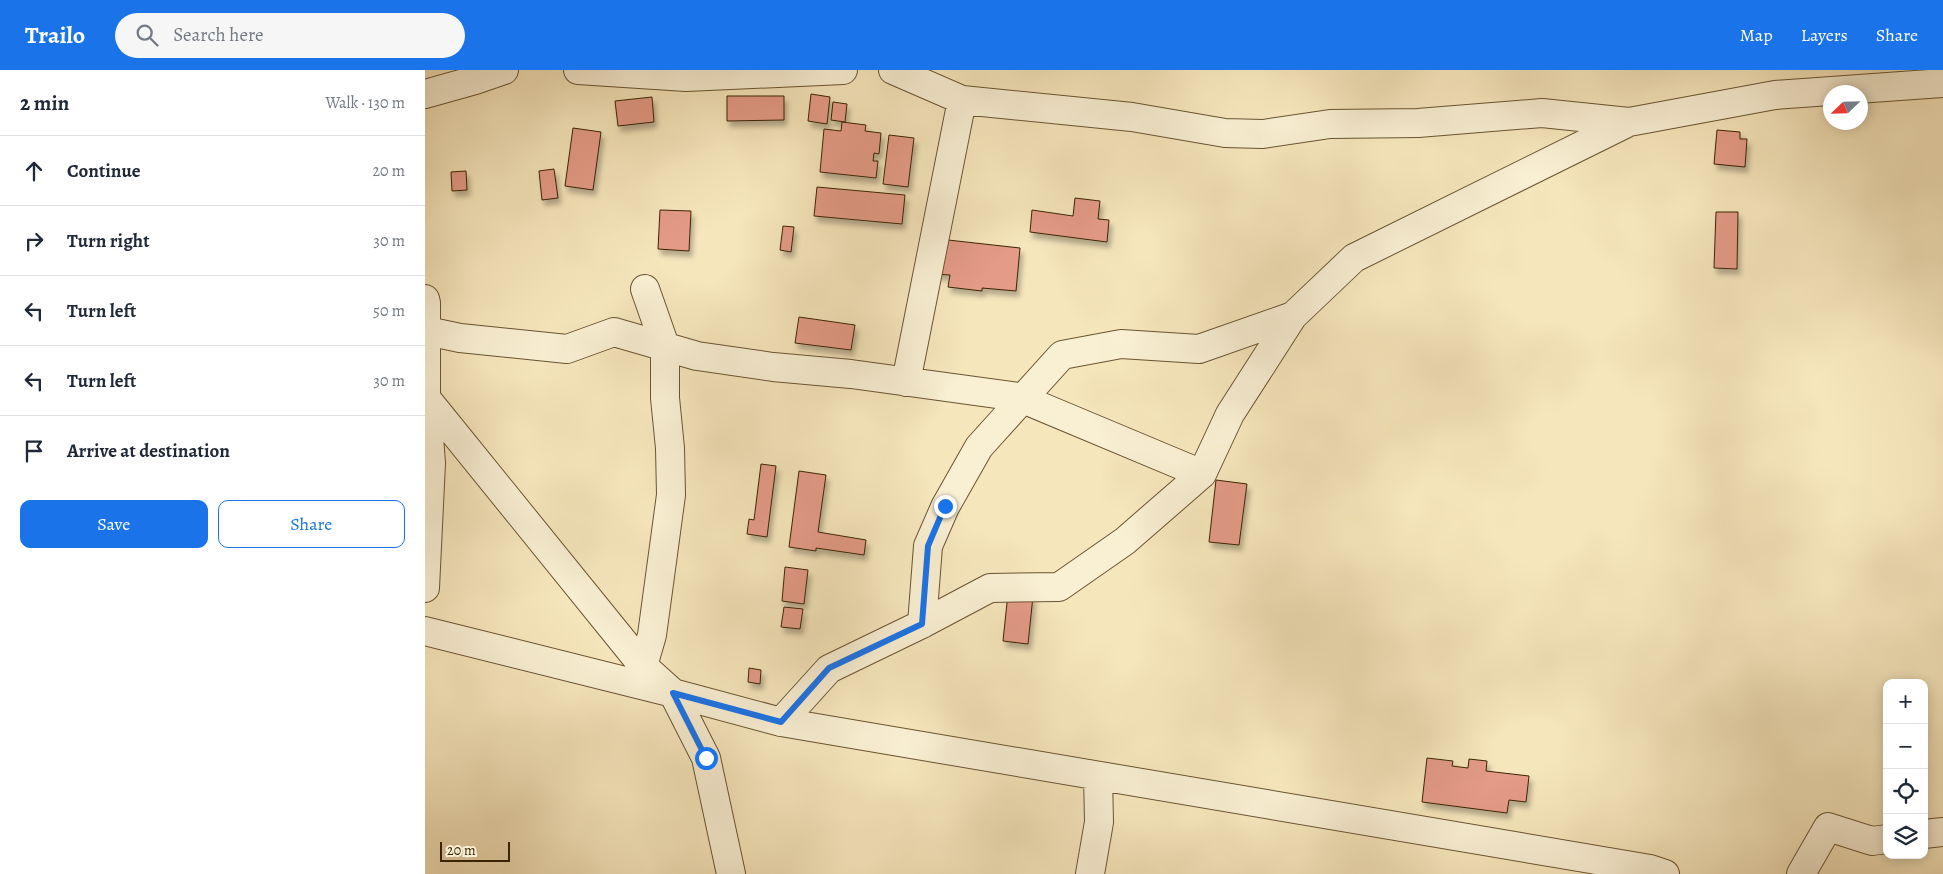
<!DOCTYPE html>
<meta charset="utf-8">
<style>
body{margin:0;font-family:Alegreya,serif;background:#f6f6f7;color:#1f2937}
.controls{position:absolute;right:15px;bottom:15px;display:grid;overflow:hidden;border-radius:10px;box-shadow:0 2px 12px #0003}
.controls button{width:45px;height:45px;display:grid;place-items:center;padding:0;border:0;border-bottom:1px solid #e0e1e3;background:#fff;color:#1f2937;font:25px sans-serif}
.compass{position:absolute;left:1398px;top:15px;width:45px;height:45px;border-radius:50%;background:#fff;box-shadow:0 2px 12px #0003;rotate:247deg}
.scale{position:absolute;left:15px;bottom:12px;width:70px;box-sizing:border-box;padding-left:5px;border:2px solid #3b2403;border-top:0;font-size:14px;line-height:18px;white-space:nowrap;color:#3b2403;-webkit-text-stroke:4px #f9efd3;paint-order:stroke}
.stop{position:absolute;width:15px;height:15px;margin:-11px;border:4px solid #1a73e8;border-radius:50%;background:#fff}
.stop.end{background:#1a73e8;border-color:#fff;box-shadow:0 1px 5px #0008}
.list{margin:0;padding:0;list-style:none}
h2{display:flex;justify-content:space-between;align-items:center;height:65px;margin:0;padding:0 20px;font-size:21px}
h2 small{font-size:16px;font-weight:400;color:#747a83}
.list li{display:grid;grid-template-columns:32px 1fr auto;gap:15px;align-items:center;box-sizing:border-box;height:70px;padding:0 20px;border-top:1px solid #e0e1e3}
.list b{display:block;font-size:19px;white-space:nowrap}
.list em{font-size:16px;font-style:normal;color:#747a83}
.actions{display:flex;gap:10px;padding:15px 20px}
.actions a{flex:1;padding:11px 0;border:1px solid #1a73e8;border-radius:10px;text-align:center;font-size:18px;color:#1a73e8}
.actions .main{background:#1a73e8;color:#fff}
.icon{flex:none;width:28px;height:28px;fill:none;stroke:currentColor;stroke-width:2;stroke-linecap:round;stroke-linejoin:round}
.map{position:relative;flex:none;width:1518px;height:804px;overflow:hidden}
header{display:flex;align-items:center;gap:30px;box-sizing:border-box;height:70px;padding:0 25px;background:#1a73e8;color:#fff}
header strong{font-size:24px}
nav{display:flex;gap:28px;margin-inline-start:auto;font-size:18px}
.search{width:350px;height:45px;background:#f6f6f7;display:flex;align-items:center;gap:12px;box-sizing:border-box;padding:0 18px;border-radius:28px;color:#747a83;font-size:19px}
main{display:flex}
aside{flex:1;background:#fff}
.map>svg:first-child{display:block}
.building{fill:#e49b87;stroke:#3b2403;filter:url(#shadow)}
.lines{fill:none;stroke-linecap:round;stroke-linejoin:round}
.minor-casing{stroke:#6a5431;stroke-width:30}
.minor{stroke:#f9efd3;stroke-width:28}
.route{stroke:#1a73e8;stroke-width:6}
</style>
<header>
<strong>Trailo</strong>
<div class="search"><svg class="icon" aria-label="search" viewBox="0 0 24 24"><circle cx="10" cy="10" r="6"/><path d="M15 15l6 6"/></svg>Search here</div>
<nav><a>Map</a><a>Layers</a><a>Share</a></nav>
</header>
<main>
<aside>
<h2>2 min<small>Walk · 130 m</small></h2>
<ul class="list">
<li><svg class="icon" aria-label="ahead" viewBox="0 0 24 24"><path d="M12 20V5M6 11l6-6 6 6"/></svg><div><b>Continue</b></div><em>20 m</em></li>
<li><svg class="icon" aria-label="right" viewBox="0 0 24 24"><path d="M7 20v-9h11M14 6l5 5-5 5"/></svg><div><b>Turn right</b></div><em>30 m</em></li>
<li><svg class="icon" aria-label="left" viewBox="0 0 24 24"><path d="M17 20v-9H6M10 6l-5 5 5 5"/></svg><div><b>Turn left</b></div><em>50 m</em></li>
<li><svg class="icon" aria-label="left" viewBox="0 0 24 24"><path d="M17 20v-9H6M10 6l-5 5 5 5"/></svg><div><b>Turn left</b></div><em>30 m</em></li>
<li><svg class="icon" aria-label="arrive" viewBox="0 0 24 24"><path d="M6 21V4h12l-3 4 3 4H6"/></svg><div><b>Arrive at destination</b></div></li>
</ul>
<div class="actions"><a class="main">Save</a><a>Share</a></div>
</aside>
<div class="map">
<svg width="1518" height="804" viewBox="0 0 1518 804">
<defs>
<filter id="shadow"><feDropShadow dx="3" dy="5.5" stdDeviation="2.5" flood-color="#0004"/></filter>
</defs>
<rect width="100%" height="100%" fill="#f6e6bc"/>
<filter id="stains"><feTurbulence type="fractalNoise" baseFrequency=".004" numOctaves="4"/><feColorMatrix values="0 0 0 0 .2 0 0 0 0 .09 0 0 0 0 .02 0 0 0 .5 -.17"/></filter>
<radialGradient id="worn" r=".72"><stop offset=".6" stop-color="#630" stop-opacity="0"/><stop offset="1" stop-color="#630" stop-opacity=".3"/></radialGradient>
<path class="building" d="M386,24l19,3 -3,27 -19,-3z
M302,26h57v24l-57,1z
M227,27l2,25 -36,4 -3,-25z
M408,32l14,2 -2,18 -14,-2z
M417,52l24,3 -1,6 16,2 -2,21 -5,-1 -1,8h5l-2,17 -56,-6 4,-43 17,2z
M148,58l28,4 -8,58 -28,-4z
M1292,60l23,2v7h7l-2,28 -31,-3z
M464,65l25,3 -6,49 -25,-3z
M129,99l4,29 -16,2 -3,-29z
M41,101l1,19 -15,1 -1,-19z
M392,117l88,8 -3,29 -88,-8z
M650,128l25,3 -2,18 11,1 -2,22 -77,-10 2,-22 41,6z
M235,140l31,1 -2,40 -31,-2z
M1291,142h22l-1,57 -23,-1z
M358,156l11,1 -3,25 -11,-2z
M514,169l81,9 -4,43 -34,-3v3l-34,-4 2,-12 -15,-1z
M374,247l56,8 -4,25 -56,-7z
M336,394l15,2 -9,71 -20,-3 2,-15 5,1z
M374,401l27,4 -8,57 48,8 -2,15 -48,-7v3l-27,-4z
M791,410l31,4 -8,61 -30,-3z
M360,497l23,3 -4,34 -22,-3z
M583,523l25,3 -5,48 -25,-3z
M359,537l19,2 -3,20 -19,-2z
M324,598l12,2 -1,14 -12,-2z
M1002,688l26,3 -1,5 16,2 1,-9 18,2 -1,10 43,5 -3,26 -17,-2 -2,13 -85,-11z"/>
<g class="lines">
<defs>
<path id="minor" d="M153,0l108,7 157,-7
M468,0l69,30 170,17 93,16 38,1 67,-10 88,-1 124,-10 87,9 146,-27 168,-12
M0,24l50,-14 29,-10
M0,229l1,4v95l5,65 -6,125
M2,261l33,7 107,11 47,-17 83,24 76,11 78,7 167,23 184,77
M481,312l56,-282
M1,328l217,268 30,27 33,65 25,116
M497,554l6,-78 17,-39 34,-60 83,-92 59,-11 78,5 94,-33
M0,561l248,62 108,29 869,147 15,5
M218,596l9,-31 19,-140 -1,-47 -5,-50v-52l-20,-57
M356,652l48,-53 93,-45 68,-36 69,-1 66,-46 77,-67 28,-60 63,-98 61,-58 275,-136
M1499,764l19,-2
M665,804l9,-52 -1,-46
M1376,804l27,-47 44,14 15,-2"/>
</defs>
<use href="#minor" class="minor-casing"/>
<use href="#minor" class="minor"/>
</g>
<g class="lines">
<path class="route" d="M281,688l-33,-65 108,29 48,-54 93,-44 6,-78 17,-40"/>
</g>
<rect width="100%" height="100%" filter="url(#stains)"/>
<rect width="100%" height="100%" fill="url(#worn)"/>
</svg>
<div class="controls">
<button>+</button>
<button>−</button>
<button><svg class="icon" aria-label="locate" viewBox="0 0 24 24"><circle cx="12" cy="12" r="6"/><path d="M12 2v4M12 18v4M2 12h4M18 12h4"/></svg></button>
<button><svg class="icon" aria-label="layers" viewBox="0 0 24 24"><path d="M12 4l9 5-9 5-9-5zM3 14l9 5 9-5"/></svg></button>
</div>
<svg class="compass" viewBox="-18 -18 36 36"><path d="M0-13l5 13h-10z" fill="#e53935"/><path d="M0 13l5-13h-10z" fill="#747a83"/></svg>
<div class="scale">20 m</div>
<div class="stop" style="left:281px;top:688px"></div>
<div class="stop end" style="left:520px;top:436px"></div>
</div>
</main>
